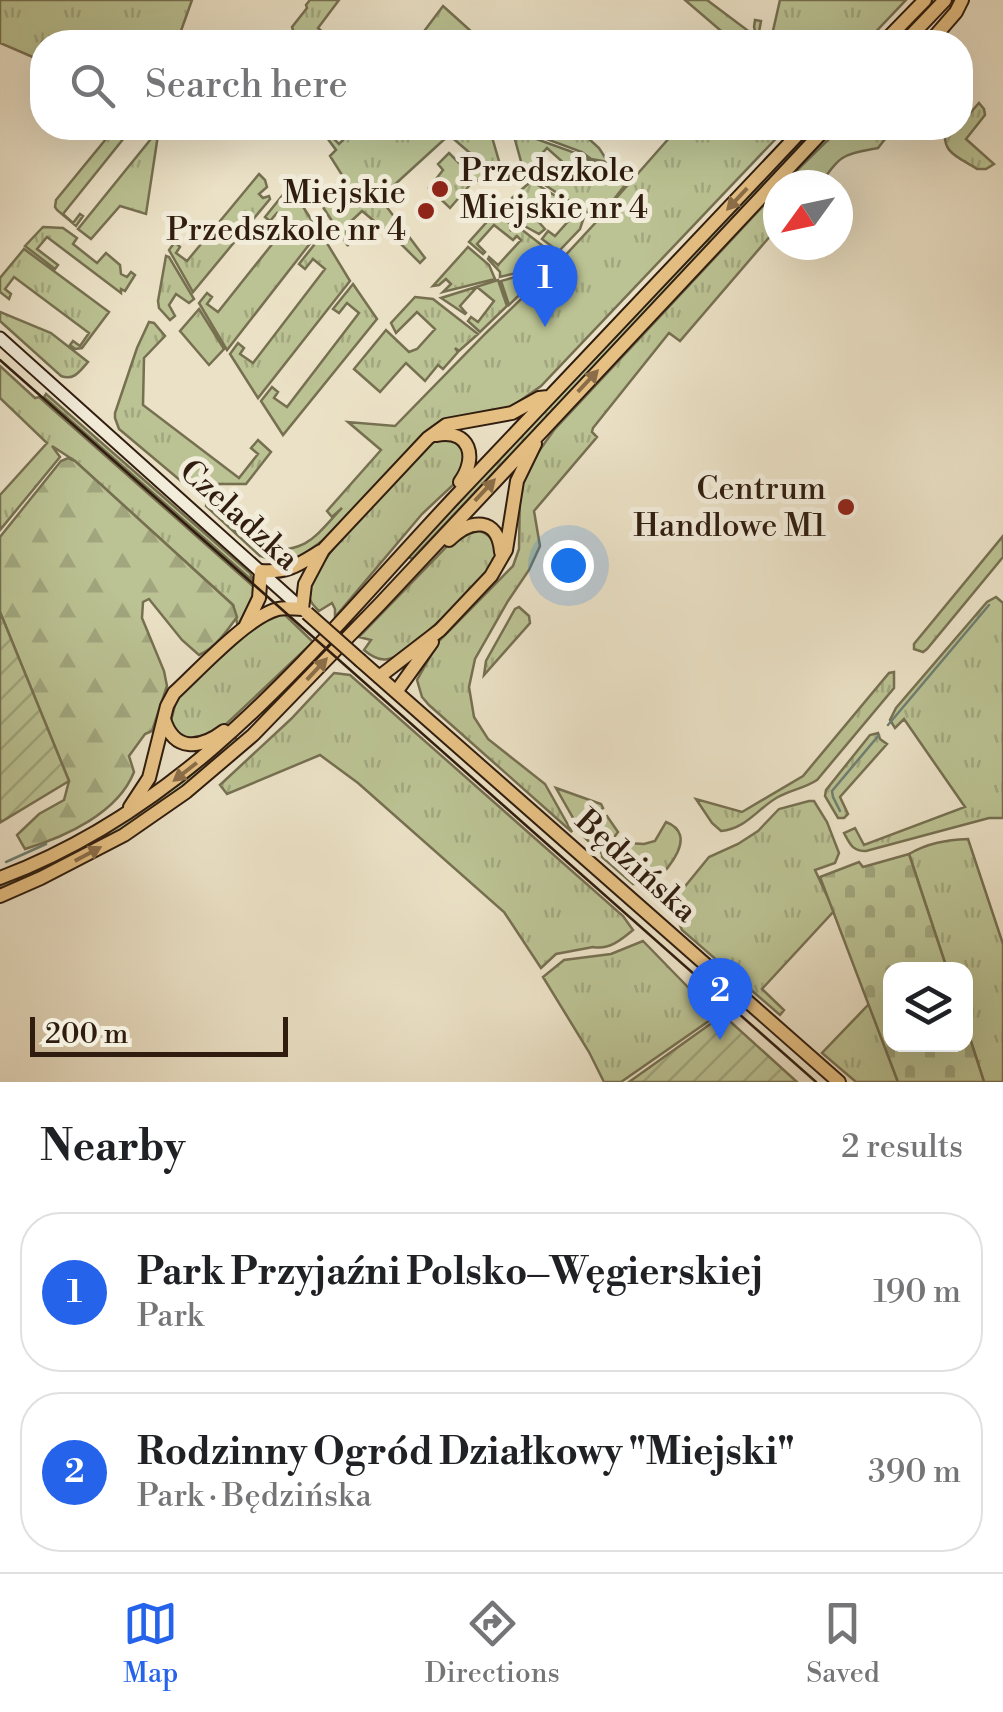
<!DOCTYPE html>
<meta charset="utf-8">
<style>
body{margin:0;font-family:"Libre Bodoni",serif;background:#f6f6f6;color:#202124}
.controls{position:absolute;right:30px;bottom:30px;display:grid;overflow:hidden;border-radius:20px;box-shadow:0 10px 40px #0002}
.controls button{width:90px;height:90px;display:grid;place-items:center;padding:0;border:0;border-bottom:2px solid #e0e0e0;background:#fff;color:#202124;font:50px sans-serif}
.compass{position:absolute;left:763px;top:170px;width:90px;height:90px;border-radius:50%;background:#fff;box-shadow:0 10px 40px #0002;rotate:237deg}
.scale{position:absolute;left:30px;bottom:25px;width:258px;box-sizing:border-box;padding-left:10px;border:5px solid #301d0f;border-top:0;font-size:28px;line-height:35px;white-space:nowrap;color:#301d0f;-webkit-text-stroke:8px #f2ecda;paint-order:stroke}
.you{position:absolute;left:568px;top:565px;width:35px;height:35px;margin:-25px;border:8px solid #fff;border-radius:50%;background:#1a73e8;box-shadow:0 0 0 15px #1a73e833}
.badge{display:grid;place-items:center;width:65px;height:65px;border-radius:50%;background:#2563eb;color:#fff;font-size:32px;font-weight:700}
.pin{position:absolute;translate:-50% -82px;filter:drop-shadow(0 2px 5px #0008)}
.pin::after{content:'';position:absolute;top:52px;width:35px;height:30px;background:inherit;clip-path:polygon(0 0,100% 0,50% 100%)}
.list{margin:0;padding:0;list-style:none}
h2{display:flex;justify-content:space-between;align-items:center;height:130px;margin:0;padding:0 40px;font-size:42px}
h2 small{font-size:32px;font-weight:400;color:#757577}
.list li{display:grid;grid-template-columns:65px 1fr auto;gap:30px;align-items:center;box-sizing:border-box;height:160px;margin:0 20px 20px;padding:0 20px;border:2px solid #e0e0e0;border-radius:40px}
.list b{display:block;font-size:38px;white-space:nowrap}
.list p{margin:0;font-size:32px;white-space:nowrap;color:#757577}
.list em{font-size:32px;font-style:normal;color:#757577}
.icon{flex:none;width:55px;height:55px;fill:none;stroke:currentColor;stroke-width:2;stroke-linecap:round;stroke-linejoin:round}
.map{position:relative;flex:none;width:1003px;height:1082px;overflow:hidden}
.search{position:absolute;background:#fff;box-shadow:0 10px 40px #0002;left:30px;right:30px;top:30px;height:110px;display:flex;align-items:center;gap:25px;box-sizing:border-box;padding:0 35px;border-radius:40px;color:#757577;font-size:38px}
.sheet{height:490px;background:#fff}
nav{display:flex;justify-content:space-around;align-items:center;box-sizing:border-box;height:140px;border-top:2px solid #e0e0e0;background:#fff;font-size:28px;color:#757577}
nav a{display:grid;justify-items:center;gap:5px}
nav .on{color:#2563eb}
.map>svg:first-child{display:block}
.grass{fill:url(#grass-tufts);stroke:#767051;stroke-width:2.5}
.forest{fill:url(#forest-firs);stroke:#767051;stroke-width:2.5}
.cemetery{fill:url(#cemetery-stones);stroke:#767051;stroke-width:2.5}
.garden{fill:url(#garden-furrows);stroke:#767051;stroke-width:2.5}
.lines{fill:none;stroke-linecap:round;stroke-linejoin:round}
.stream{stroke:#6e7e71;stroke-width:2.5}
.secondary-casing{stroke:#301d0f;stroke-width:15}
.primary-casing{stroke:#301d0f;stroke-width:16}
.secondary{stroke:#f2ecda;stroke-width:11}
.primary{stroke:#e6c083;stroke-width:12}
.tram{stroke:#301d0f;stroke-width:2.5}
.primary-bridge-casing{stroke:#301d0f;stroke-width:16;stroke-linecap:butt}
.primary-bridge{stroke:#e6c083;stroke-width:12}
.oneway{fill:#8b6e49}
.poi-dot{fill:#8f2418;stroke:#f2ecda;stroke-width:4}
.labels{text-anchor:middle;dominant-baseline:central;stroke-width:10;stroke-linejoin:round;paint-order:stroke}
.poi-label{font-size:32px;fill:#301d0f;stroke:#f2ecda;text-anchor:end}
.street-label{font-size:32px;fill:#301d0f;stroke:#f2ecda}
</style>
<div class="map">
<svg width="1003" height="1082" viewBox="0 0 1003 1082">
<defs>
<pattern id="grass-tufts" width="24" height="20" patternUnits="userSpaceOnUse" patternTransform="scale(2.5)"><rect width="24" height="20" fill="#bbc293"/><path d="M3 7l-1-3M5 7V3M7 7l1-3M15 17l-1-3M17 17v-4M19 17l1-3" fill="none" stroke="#a1a67e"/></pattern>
<pattern id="forest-firs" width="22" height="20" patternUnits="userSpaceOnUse" patternTransform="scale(2.5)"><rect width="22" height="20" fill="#bbc293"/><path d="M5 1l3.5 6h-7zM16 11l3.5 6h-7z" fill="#a1a67e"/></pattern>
<pattern id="cemetery-stones" width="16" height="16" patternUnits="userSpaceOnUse" patternTransform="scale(2.5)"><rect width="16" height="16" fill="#bbc293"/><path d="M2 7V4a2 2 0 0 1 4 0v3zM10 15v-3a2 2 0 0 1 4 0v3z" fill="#a1a67e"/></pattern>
<pattern id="garden-furrows" width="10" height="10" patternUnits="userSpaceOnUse" patternTransform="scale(2.5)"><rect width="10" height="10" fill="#bbc293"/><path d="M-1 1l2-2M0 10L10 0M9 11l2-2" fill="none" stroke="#a1a67e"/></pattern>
</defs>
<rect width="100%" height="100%" fill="#ebe1c6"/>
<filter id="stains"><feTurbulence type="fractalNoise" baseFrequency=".002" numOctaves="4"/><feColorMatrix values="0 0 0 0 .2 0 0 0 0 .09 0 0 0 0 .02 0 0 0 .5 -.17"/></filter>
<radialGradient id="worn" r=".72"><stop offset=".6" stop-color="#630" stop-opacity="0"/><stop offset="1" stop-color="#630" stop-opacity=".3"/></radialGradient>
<path class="grass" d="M0,0h192l-15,42h-135v19l-42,-18z
M310,0h29l-21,28 16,14h-51l10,-12 -1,-3 15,-19 -1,-3z
M685,0h22l56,42h-29z
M780,0h126l-40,42h-87l-23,-8 -2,-7 1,-7 6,1 -2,11 13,3z
M443,6l40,36h-67z
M979,103l5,6 1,6 -19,24 28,25 -8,5h-9c-18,-12 -37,-16 -31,-41h14l1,-18 3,-4 7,6z
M115,128h17l-69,86 10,9 7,-9 3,2 -7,10 -19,-16 -2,-3 1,-7z
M355,128h137l2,7 -2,2 9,31 -2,10 -50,-43 -69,63 45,60 -5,5 -24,-24 -34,-28 -16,15 2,20 -27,-42 7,-5 7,9 19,-14 -24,-38 6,-6 -14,-19 2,-2 15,15z
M524,128h53l22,20 9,14 -17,-3 -9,-7 -60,-22z
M678,128h108l-245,258 -37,26 -49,7 -133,122 -33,24 -29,-9 -54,-50 1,-6 4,-2 10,2 4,22 38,31c48,-5 48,-12 79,-45l-10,9 -5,-6 54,-61 -33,-28 47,4 91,-93 68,-66 -13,7 -32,31 -8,-24 54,-15 5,-4 -60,15v-5l-12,-13 1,-2 9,8 23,-25 -4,-4 -4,4 -19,-15 -17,19 8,8 -2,2 -14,-12 24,-27 21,10 -4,6 5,-5 6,3 40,31 37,-40 -59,-39 3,-3 6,4 17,-18 -18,-16 -17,19 8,7 -3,4 -10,-2 -11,-40 3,-4 64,23 9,6 21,4 14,20 -21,27z
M812,128h7l-407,431 -4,-3z
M840,128h45v11l-7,9c-35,7 -38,6 -58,37h-38z
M155,134l3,1 -12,79 -26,-8 -29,33 -13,-10z
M449,153l17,17 12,-6 10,9 -8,9 -5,-3 -25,29 -21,-20 14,-18 -5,-6z
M259,174l6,6 2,7 -8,7 4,4 6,-2 1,3 -77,93 -24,-42 6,-8 5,5 -4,6 11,8z
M529,183l7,1 49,30 -5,15 -20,21 -2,1 -16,-12 6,-8 7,5 16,-18 -17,-16 -17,18 8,9 -6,5 -20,-11 -7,-25z
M290,186l29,46 -92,118 -28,-47 8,-10 5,4 -5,7 11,8 71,-89 -12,-10 -7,8 -5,-4z
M778,190v37l-98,114 -11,-8 -76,95 -1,4 5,5 -63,74 6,35 -11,24 -21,31 -33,58 -6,28 5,30 14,22 57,45 27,48 -143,-127 -7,-8 -5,-17 22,-39 74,-75 6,-17 1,-61 14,-30 20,-28z
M43,227l20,1 14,10 -4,6 24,19 9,-10 14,12 1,9 6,3 4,-5 4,3 -10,16 -4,-2v4l-74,-56 -10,12 21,16 -3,4 -30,-23z
M322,235l28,46 -92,117 -28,-44 8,-11 6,5 -4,6 13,9 72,-94 -12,-10 -8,10 -6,-5z
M468,247l21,18 6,14 -52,13 8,-8 -5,-5 -7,6 -6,1z
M24,249l85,63 -27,36 -7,1 -5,-4 3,-4 7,5 9,-13 -75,-56 -9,12 6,5 -2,5 -9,-7v-14z
M166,256l3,1 25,42 -5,4 -13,-9 -7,11 6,11 -5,4 -11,-12 -1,-7z
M498,280l9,26 -27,26 -12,-11 3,-4 7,5 16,-21 -17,-14 -17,19 6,7 -1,1 -24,-16z
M353,284l24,35 -94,116 -22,-34 11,-14 6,5 -4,6 13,9 72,-94 -12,-10 -8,10 -6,-4z
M415,297l18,2 45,35 -19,17 -4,-3 3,4 -15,17 -5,-4 -13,16 -19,-18 -26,29 -26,-23 32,-39 23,22 8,-3 18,-20 -18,-17 -21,21 -5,-10z
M199,309l25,40 -15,16 -29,-34z
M0,312l51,21 37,29c-8,9 -14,19 -27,14l-61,-55z
M149,322l5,1 11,13 -21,22 -1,47 96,73 19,-24 -7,-6 7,-8 13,12 -25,32h-40l-12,8 -75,-63 -4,-11v-5l22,-65z
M0,366l35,32 4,-1 215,190 1,6 -17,34 -5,-22 -158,-144 -23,-15 8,11 -60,73v-35l47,-52 -47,-45z
M46,394l204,179 4,9 -210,-185z
M446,439l9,3 8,8 2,11 -2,10 -11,15 -30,28 -87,103v-8l-3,-6 -13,8c-6,-6 -11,-11 -10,-20 4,-31 93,-118 117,-145l9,-6z
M471,530c20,-1 33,19 20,37 -12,17 -81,85 -99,91 -10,4 -20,-1 -28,-8l7,-10 -12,-3 98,-101z
M1003,536v21l-76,92 -4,3 -9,-3v-5z
M996,597l7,6v215h-14l-123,33c-14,0 -16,-7 -22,-18l11,-5 9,17 101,-38 -61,-88 -9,9 -5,-8 6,-12 91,-106z
M519,607l10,9 1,7 -46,52 2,-14 29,-52z
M282,612l31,30 -91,86 -32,13 -16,-11 -3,-9 6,-24 65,-59 26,-19z
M894,672v16l-77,92c-12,8 -26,10 -39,17 -20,11 -32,32 -57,34l-9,-8 -16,-24 46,13 61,-36 86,-103z
M334,673l16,2 273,241 10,14c-12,10 -24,20 -40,17l-37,7 -15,14 -37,-56 -146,-129 -38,-28 -93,39 -7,-9 71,-66z
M878,733l2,6 7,5 -47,53 8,17 -4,4h-6l-13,-22 1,-6 44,-55z
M234,737l5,4c-20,17 -40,35 -61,50 -54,42 -116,71 -178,98v-5c85,-34 168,-83 234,-147z
M556,788l45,16 2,4 -6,4 4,7 6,-3 11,16 -9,12 9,8 9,-9 17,1 11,-3 11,-19c33,13 2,47 -13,62h-20l-31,-27v-3l-18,-17z
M809,801h5l13,21 12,31 -4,10 -20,7 19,41 -72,78 22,21 -4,5 -98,-85 -3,-7 1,-16 -7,-6 36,-44 29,-13 20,-13 21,-22z
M968,839l35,105v138h-19l-18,-56v-57h-19l-38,-115c19,-11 37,-14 59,-15z
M643,941l73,75 -95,66h-17l-15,-30 -46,-75 21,-17 47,-6z
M869,1004l29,78h-42l-34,-29z"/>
<path class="forest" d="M68,458l7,3 158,144 4,12c-10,14 -22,31 -38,38l-17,-15 -33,-41 -6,3 -1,16 22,53 3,15 -15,45 -7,3 -16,22 5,16c-16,41 -69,65 -109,77l-8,-14 22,-21 25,-14 5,-19 -69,-169v-75l61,-76z"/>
<path class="cemetery" d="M909,854l38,115h-57v75h76v-18l18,56h-86l-78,-205 39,-15 4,5z"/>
<path class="garden" d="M0,612l69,169 -68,41 -1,-4z
M723,1015l74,67h-168z"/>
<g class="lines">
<path class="stream" d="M888,725l101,-120
M840,811l-7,-14 -1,-6 47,-56
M6,862l40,-18"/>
<defs>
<path id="secondary" d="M0,338l302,271"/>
<path id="primary" d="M884,42l41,-42
M905,42l40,-42
M930,42l26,-30 6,-12
M436,435c34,-6 42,22 24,47
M449,540c22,-22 49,-23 52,12
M302,609l3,-25 18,-34 105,-112 18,-13 66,-12 27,-15 9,-1
M245,627l14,-29 2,-27c27,2 37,-6 60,-20
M361,661l478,421
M379,677l61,-47 51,-54 15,-26 11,-69 18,-37
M396,692l36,-50
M164,719c10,33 36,30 60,12
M130,807l19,-29 18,-72 7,-13c25,-23 73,-76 104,-84 8,-2 16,0 24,0
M0,878c197,-74 316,-233 455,-381 116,-123 233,-245 349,-369
M0,896l41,-18 83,-43 62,-43 67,-57 127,-131 446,-476"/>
</defs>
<use href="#secondary" class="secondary-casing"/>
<use href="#primary" class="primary-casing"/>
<use href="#secondary" class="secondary"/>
<use href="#primary" class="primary"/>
<path class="tram" d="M0,360l816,722"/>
<defs>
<path id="primary-bridge" d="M307,613l54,48"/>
</defs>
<use href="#primary-bridge" class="primary-bridge-casing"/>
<use href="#primary-bridge" class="primary-bridge"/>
</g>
<defs><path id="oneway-solid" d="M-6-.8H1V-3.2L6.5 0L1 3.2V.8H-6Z" transform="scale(2.5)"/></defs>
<g class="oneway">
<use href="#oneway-solid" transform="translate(737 199) rotate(133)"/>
<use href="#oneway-solid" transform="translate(588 381) rotate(-47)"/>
<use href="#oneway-solid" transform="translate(485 490) rotate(-47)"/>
<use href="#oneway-solid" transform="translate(317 669) rotate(-47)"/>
<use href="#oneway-solid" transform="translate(185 772) rotate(142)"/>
<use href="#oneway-solid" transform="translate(88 854) rotate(-28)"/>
</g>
<g class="poi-dot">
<circle cx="440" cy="189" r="10"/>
<circle cx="426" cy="211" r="10"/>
<circle cx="846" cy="507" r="10"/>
</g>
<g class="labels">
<g class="poi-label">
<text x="460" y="171" text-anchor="start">Przedszkole<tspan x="460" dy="37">Miejskie nr 4</tspan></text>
<text x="406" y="193">Miejskie<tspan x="406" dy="37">Przedszkole nr 4</tspan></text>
<text x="826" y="489">Centrum<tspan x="826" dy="37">Handlowe M1</tspan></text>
</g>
<g class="street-label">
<text transform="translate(239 515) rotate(42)">Czeladzka</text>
<text transform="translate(636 866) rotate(42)">Będzińska</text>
</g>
</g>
<rect width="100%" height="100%" filter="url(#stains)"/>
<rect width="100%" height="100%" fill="url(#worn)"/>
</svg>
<div class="controls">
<button><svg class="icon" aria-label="layers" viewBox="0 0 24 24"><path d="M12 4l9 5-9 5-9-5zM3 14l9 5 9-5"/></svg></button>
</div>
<svg class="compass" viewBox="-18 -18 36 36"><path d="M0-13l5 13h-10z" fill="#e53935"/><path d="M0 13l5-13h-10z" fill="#757577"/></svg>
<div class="scale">200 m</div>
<div class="you"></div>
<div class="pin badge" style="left:545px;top:327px">1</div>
<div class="pin badge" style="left:720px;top:1040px">2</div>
<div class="search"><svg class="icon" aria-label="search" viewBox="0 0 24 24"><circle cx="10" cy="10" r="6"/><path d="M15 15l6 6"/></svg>Search here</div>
</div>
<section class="sheet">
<h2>Nearby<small>2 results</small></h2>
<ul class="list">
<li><span class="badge">1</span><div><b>Park Przyjaźni Polsko–Węgierskiej</b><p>Park</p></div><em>190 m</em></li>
<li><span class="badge">2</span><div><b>Rodzinny Ogród Działkowy &quot;Miejski&quot;</b><p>Park · Będzińska</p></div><em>390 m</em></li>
</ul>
</section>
<nav>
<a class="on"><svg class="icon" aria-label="map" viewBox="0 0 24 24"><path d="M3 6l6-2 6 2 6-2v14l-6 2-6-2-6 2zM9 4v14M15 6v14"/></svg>Map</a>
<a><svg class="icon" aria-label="directions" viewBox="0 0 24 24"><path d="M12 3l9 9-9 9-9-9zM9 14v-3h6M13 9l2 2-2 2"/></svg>Directions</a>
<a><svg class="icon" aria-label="saved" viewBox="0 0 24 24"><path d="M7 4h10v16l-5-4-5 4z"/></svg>Saved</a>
</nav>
